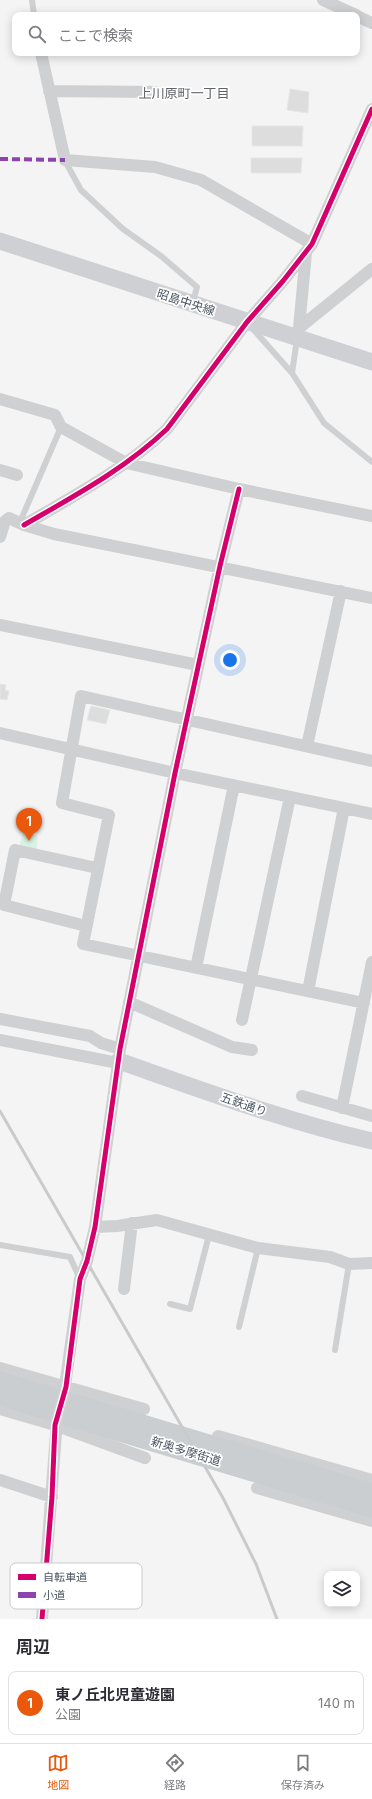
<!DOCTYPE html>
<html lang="ja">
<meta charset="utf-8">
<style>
body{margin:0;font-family:Inter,"Noto Sans JP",sans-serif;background:#f2f2f3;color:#2b2b33}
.controls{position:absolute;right:12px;bottom:12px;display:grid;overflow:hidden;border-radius:8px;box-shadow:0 2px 10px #0003}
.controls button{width:36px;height:36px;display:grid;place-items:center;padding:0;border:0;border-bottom:1px solid #e1e1e2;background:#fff;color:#2b2b33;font:20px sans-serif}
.you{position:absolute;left:230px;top:660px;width:14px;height:14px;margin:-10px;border:3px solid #fff;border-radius:50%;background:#1a73e8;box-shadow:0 0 0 6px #1a73e833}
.badge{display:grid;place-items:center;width:26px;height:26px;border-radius:50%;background:#ea580c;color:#fff;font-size:13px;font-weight:700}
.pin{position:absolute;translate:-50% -33px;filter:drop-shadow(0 1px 2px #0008)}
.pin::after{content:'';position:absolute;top:21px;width:14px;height:12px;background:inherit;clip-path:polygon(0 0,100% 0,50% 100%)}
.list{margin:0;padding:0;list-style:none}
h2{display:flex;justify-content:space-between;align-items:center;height:52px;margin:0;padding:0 16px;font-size:17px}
h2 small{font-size:13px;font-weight:400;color:#7c7c81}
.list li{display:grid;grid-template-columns:26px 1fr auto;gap:12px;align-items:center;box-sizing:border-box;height:64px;margin:0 8px 8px;padding:0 8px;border:1px solid #e1e1e2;border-radius:8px}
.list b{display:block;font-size:15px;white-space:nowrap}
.list p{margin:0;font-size:13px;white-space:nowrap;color:#7c7c81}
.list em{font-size:13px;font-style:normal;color:#7c7c81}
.icon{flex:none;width:22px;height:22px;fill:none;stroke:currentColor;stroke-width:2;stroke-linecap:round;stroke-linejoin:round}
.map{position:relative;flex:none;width:372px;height:1619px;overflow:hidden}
.search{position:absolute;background:#fff;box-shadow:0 2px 10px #0003;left:12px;right:12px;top:12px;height:44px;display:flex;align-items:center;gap:10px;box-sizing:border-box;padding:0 14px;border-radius:8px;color:#7c7c81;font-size:15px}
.sheet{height:124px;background:#fff}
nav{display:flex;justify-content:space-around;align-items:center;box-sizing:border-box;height:56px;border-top:1px solid #e1e1e2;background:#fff;font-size:11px;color:#7c7c81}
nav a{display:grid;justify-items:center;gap:2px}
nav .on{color:#ea580c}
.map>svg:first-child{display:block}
.green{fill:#d9f2e3}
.building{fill:#ddddde;stroke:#e5e6e7}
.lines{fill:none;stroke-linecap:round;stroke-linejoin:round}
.lane{stroke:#ced0d2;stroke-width:6}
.street{stroke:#ced0d2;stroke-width:12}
.secondary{stroke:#ced0d4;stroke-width:17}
.primary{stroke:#caced1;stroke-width:19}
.rail{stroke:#c9cacc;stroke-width:3}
.street-bridge{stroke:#ced0d2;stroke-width:12}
.quiet{stroke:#8e44ad;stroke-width:4;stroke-dasharray:8 4;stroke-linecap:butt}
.cycleway-casing{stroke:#fff;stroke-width:8}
.cycleway{stroke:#d6006c;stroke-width:5}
.labels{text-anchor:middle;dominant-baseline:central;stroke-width:3.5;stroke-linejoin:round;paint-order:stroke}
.street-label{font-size:12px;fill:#4a5661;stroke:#fff}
.neighbourhood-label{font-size:13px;fill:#5f6368;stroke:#fff}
.key{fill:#fff;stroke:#c9ccd0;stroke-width:1}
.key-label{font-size:11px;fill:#4a5661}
</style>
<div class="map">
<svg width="372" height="1619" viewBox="0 0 372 1619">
<rect width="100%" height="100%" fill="#f4f4f4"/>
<path class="green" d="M23,832l15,4 -2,15 -17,-4z"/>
<path class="building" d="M290,89l19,3 -1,21 -21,-3z
M252,126h51l-1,20h-50z
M251,158h51l-1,15h-50z
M0,684l6,1 -1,5 4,1 -2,9 -7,-1z
M91,706l19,4 -4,14 -19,-4z"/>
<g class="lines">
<path class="lane" d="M32,0l2,15
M65,161l16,29 42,39 38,27 36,31 -4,15
M253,329l39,44
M297,339l-5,34 32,50 48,39
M20,522l41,-95
M0,1245l70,12 9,20
M170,1304l20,5 19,-74
M239,1327l19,-79
M335,1350l14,-86"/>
<path class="street" d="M323,0l33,15
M357,16l15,7
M41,53l24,107 90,7 46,13 111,64
M49,91l106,1
M299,328l73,-59
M299,328l7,-75
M0,399l55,16 6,12 65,36 113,26 133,27
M0,470l17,5
M24,525c50,-29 101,-56 143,-96l80,-107 36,-41 29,-37 60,-135
M0,537l5,-16 4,-3 15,7 30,9 318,64
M0,625l198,40
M0,733l175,40 197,41
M307,746l34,-155
M86,926l-82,-21 11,-55 82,18
M196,968l38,-183
M308,991l36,-183
M129,1002l103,45 20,3
M364,1003l-281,-59 26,-129 -47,-12 19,-107 291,65
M0,1019l90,17 11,7 19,6
M242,1020l48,-223
M0,1040l118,23
M302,1096l70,20
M342,1108l30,-146
M95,1227l22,-1 40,-6 101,28 72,9 19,7 23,-1
M124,1289l8,-66
M0,1368l144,41
M64,1393l16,-114 7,-18 8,-34 25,-178 55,-276 45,-207 19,-77
M0,1409l55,16 90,33
M218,1436l154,44
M0,1480l52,17
M257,1488l115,33
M42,1619l15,-199"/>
<path class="secondary" d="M0,241l372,121
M119,1061c83,29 166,60 253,80"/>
<path class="primary" d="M0,1381l372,112
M0,1396l372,112"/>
<path class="rail" d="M0,1111l223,387 33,66 21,55"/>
<path class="street-bridge" d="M57,1420l7,-27"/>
<path class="quiet" d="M0,159l65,1"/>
<defs>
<path id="cycleway" d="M24,525c50,-29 101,-56 143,-96l80,-107 36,-41 29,-37 60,-135
M42,1619l10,-122 3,-72 11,-38 14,-108 7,-18 8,-34 25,-178 55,-276 45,-207 19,-77"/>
</defs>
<use href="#cycleway" class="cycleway-casing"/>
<use href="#cycleway" class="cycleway"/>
</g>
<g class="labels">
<g class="street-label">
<text transform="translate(186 302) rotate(18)">昭島中央線</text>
<text transform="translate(244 1104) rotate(19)">五鉄通り</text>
<text transform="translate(186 1451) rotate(17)">新奥多摩街道</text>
</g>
<g class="neighbourhood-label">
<text x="184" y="93">上川原町一丁目</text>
</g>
</g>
<rect x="10" y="1563" width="132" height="46" rx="6" class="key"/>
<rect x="18" y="1574" width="18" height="6" fill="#d6006c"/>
<rect x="18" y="1592" width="18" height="6" fill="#8e44ad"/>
<g class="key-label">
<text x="43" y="1581">自転車道</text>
<text x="43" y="1599">小道</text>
</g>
</svg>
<div class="controls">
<button><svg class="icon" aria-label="layers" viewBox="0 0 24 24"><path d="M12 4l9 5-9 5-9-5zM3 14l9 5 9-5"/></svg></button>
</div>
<div class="you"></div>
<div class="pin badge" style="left:29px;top:841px">1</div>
<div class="search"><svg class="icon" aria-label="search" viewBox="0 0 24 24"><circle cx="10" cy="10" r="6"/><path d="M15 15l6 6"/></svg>ここで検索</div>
</div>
<section class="sheet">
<h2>周辺<small></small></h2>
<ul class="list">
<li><span class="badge">1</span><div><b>東ノ丘北児童遊園</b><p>公園</p></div><em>140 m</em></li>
</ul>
</section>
<nav>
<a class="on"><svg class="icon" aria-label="map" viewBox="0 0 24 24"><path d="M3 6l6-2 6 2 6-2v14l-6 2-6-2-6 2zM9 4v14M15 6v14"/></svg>地図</a>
<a><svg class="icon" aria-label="directions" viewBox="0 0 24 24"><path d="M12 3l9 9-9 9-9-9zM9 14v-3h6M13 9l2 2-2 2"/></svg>経路</a>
<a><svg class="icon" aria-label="saved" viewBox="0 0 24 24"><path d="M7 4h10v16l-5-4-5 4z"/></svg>保存済み</a>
</nav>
